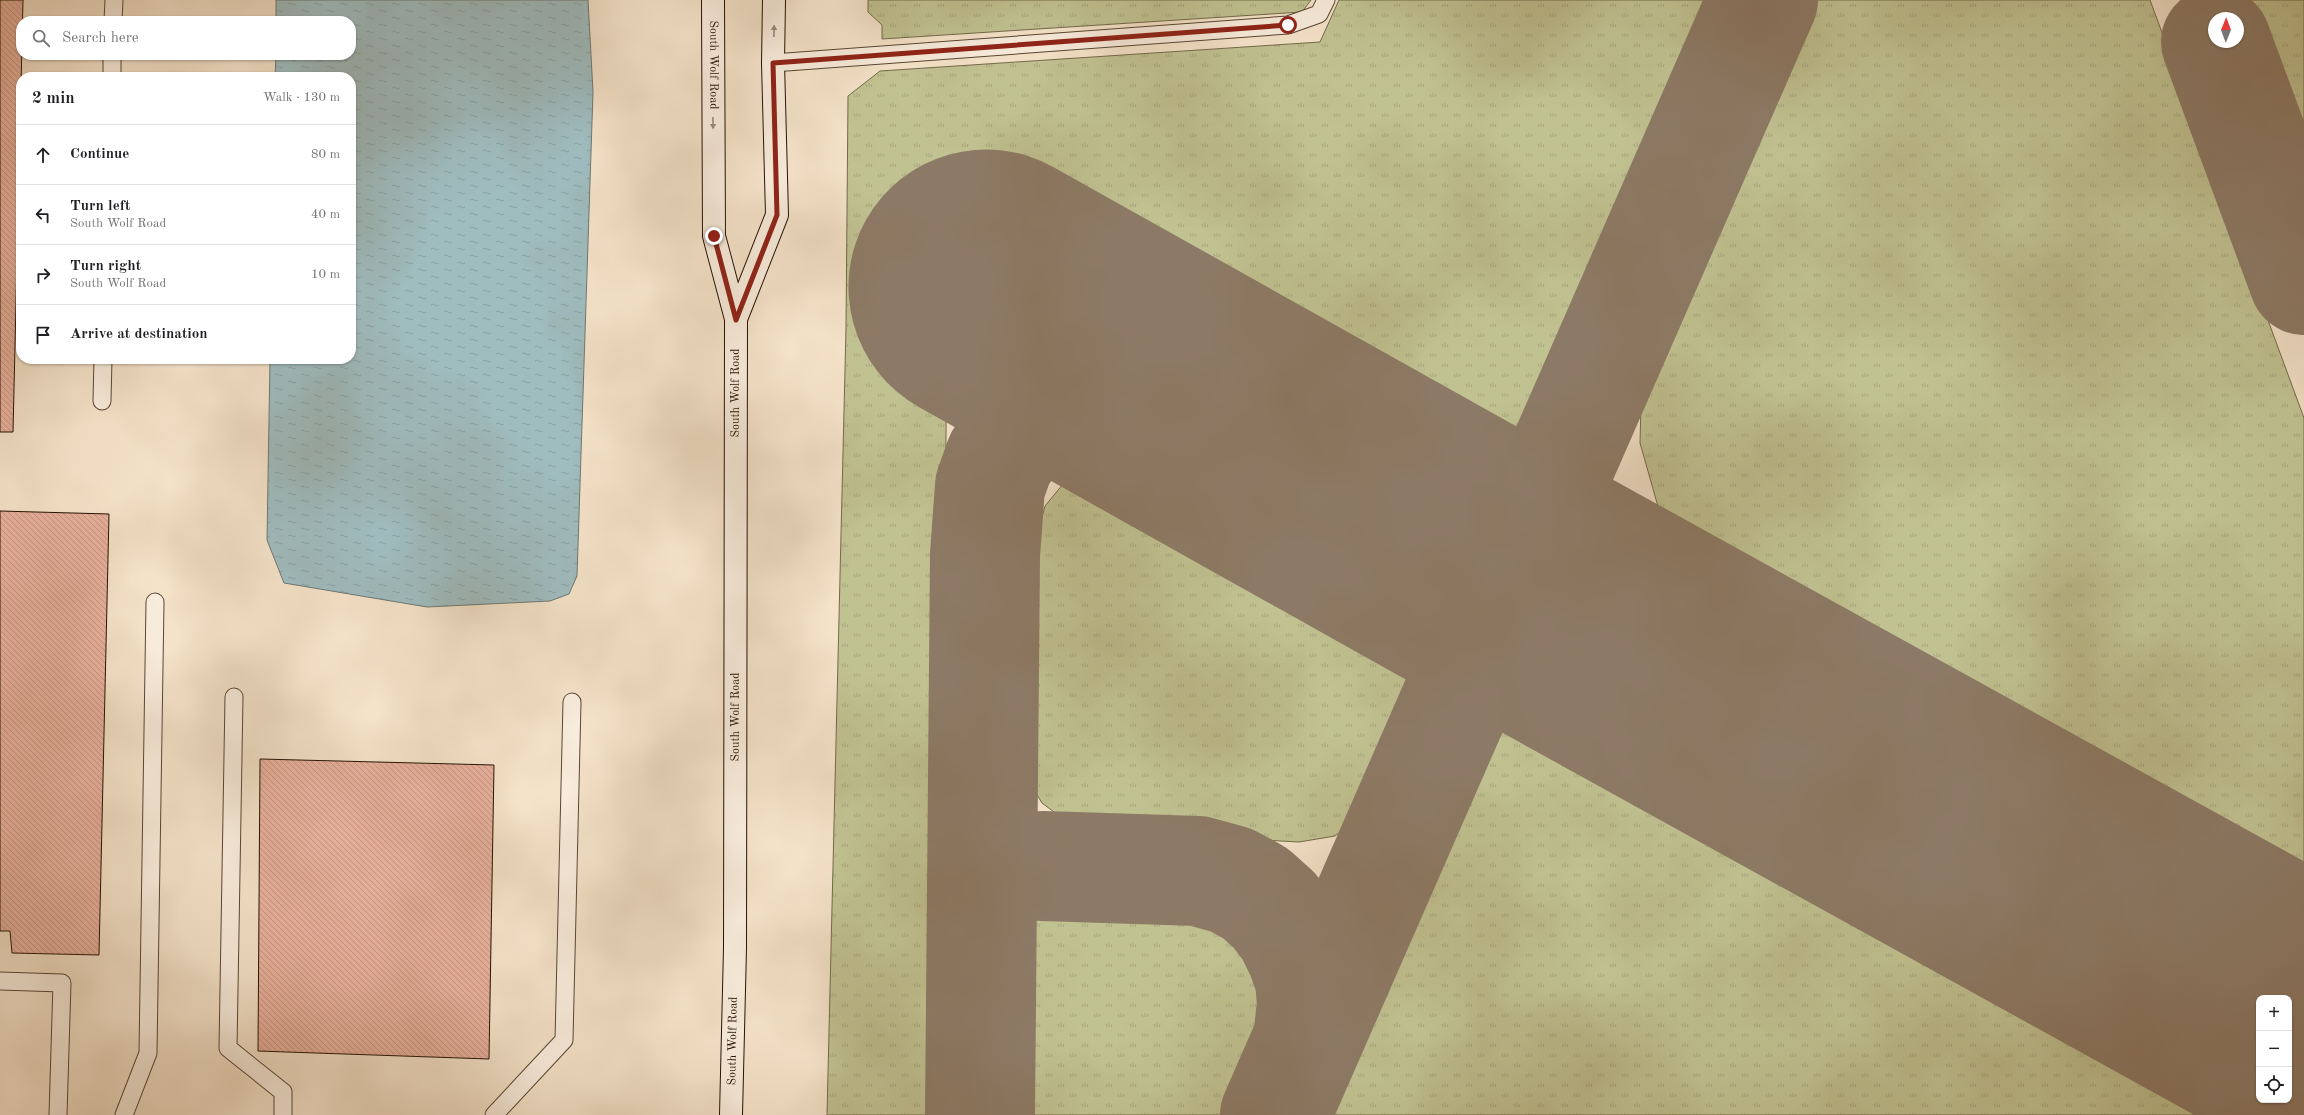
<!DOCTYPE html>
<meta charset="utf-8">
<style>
body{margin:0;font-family:"Old Standard TT",serif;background:#f6f6f6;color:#202124}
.controls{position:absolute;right:12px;bottom:12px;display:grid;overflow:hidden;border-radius:8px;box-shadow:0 1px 3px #0004}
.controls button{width:36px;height:36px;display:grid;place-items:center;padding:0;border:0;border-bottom:1px solid #e0e0e0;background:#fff;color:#202124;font:20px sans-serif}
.compass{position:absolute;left:2208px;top:12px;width:36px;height:36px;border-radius:50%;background:#fff;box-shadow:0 1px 3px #0004;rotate:1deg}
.stop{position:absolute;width:12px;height:12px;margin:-9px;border:3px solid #8f2418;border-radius:50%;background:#fff}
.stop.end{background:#8f2418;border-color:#fff;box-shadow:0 1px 4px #0008}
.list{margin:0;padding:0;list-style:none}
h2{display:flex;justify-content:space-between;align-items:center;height:52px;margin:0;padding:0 16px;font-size:17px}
h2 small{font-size:13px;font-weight:400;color:#757577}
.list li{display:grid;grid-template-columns:26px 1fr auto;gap:12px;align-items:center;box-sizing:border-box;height:60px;padding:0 16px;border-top:1px solid #e0e0e0}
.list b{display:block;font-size:15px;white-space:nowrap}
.list p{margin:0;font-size:13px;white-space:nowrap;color:#757577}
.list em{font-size:13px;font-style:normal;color:#757577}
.icon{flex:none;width:22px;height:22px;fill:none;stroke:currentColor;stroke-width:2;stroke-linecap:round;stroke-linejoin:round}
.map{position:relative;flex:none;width:2304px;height:1115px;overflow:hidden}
.search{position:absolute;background:#fff;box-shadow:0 1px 3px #0004;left:16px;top:16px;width:340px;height:44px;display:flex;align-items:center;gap:10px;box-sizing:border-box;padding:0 14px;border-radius:16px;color:#757577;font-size:15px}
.panel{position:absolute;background:#fff;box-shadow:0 1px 3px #0004;left:16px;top:72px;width:340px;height:292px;border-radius:16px}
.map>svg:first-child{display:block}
.grass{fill:url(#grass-tufts);stroke:#746a4a}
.water{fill:url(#water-ripples);stroke:#6f7873}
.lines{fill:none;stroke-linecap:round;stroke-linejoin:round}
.taxiway{stroke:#8d7a66;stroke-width:110}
.runway{stroke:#8d7a66;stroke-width:275}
.building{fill:url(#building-back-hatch);stroke:#261202}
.service-casing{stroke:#5a4634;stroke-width:19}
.secondary-casing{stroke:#261202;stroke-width:24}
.service{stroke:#f8ecdc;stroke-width:17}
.secondary{stroke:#f8ecdc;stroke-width:22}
.oneway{fill:#9a8a7a}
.route{stroke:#8f2418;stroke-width:5}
.labels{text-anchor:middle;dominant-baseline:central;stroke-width:4;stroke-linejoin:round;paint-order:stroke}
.street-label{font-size:12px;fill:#261202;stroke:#f8ecdc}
</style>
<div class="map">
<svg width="2304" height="1115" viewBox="0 0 2304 1115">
<defs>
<pattern id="grass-tufts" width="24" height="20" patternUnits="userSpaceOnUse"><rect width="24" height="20" fill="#c1c292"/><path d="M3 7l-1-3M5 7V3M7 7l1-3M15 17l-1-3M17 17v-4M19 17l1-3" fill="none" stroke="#a6a67c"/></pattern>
<pattern id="water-ripples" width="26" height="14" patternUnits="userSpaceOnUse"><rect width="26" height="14" fill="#9fbcbf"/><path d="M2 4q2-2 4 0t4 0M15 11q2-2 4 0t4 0" fill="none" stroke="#89a1a2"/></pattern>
<pattern id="building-back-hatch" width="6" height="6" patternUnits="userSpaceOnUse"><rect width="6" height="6" fill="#e7b09c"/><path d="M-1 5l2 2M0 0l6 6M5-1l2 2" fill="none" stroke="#c69685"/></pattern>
</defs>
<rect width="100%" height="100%" fill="#f4e2c9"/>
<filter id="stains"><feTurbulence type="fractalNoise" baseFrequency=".005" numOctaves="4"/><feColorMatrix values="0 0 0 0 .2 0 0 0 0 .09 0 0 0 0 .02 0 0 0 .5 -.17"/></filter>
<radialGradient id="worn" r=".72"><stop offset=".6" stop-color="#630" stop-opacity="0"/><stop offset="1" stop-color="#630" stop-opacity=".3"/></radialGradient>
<path class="grass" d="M868,0h443l-9,12 -420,27v-14l-14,-13z
M1339,0h386l-204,467 -22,12 -26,1 -459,-252 -67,120 -9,767h-111l19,-787 2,-232 32,-25 440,-29z
M1799,0h351l154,418v524l-543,-302 -66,-65 -36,-65 -19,-67 2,-77 15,-49z
M2250,0h54v147z
M1132,459l30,10 267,146 4,49 -18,54 -39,86 -41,32 -36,6 -221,-12 -36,-27 -14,-24 5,-228 12,-45 23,-28 35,-15z
M1587,702l672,372v26h30v-9l15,8v16h-995l164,-369 22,-26 41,-17z
M1058,898l133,8 48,25 29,43 9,47 -6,20 -35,74h-217l6,-179 11,-23z"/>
<path class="water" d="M276,0h312l5,92 -16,484 -8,18 -19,7 -123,6 -143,-24 -17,-43 3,-181h81v-282h-76l1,-22h75v-34h-75z"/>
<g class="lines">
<path class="taxiway" d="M2216,42l88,238
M1465,680l39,-31 49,-14 62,2 -38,-63 -22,-56 2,-46
M1043,866l155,5 33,9 24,13 19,17 16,21 12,25 8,23 2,25 -4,36
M980,1115l5,-560 5,-69 10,-28 19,-26 38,-27 41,-13 124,27
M1275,1115l488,-1115"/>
<path class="runway" d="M986,287l477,267 804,444"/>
</g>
<path class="building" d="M0,0h23l-10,432h-13z
M0,511l109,3 -10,441 -87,-2 -2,-22h-10z
M260,759l234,6 -5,294 -231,-8z"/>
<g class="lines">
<defs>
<path id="service" d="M113,21l1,-21
M773,63l515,-38 31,-11 7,-14
M112,77v-22
M102,401l1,-42
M234,697l-6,351 55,44v23
M0,981l62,2 -4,132
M124,1115l24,-62 7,-451
M494,1115l70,-75 8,-338"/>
<g id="secondary">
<path id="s1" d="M713,0l1,236 22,83 -1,629 -4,167"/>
<path d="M736,319l41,-104 -4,-152 1,-63"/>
</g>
</defs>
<use href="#service" class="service-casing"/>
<use href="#secondary" class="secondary-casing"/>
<use href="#service" class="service"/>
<use href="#secondary" class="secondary"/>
</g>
<defs><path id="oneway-solid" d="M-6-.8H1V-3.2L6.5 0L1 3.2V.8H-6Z"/></defs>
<g class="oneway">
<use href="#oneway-solid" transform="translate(774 31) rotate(-89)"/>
<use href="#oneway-solid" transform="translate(713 123) rotate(89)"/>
</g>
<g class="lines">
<path class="route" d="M714,236l22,84 41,-105 -4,-152 515,-38"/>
</g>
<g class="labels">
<g class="street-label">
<text stroke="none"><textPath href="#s1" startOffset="65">South Wolf Road</textPath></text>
<text transform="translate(736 393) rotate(-90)">South Wolf Road</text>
<text transform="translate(736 717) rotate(-90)">South Wolf Road</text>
<text transform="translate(733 1041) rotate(-89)">South Wolf Road</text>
</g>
</g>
<rect width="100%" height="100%" filter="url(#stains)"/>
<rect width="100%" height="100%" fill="url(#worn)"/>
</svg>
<div class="controls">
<button>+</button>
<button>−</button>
<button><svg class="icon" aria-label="locate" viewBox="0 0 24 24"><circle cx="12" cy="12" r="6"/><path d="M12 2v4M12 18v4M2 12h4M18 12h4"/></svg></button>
</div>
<svg class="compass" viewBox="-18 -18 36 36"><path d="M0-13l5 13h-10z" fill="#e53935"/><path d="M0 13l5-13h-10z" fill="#757577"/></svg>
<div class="stop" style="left:1288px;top:25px"></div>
<div class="stop end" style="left:714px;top:236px"></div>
<div class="search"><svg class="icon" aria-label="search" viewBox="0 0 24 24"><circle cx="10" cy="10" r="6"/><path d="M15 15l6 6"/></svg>Search here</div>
<section class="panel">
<h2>2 min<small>Walk · 130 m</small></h2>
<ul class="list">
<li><svg class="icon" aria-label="ahead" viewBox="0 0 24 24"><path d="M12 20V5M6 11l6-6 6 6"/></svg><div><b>Continue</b></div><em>80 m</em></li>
<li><svg class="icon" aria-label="left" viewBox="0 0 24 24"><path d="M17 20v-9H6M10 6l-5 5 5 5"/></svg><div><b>Turn left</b><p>South Wolf Road</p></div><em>40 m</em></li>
<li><svg class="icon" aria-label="right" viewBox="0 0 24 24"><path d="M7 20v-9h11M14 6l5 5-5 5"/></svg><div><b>Turn right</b><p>South Wolf Road</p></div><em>10 m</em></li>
<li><svg class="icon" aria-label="arrive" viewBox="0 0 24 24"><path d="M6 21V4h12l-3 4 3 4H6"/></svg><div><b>Arrive at destination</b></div></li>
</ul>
</section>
</div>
